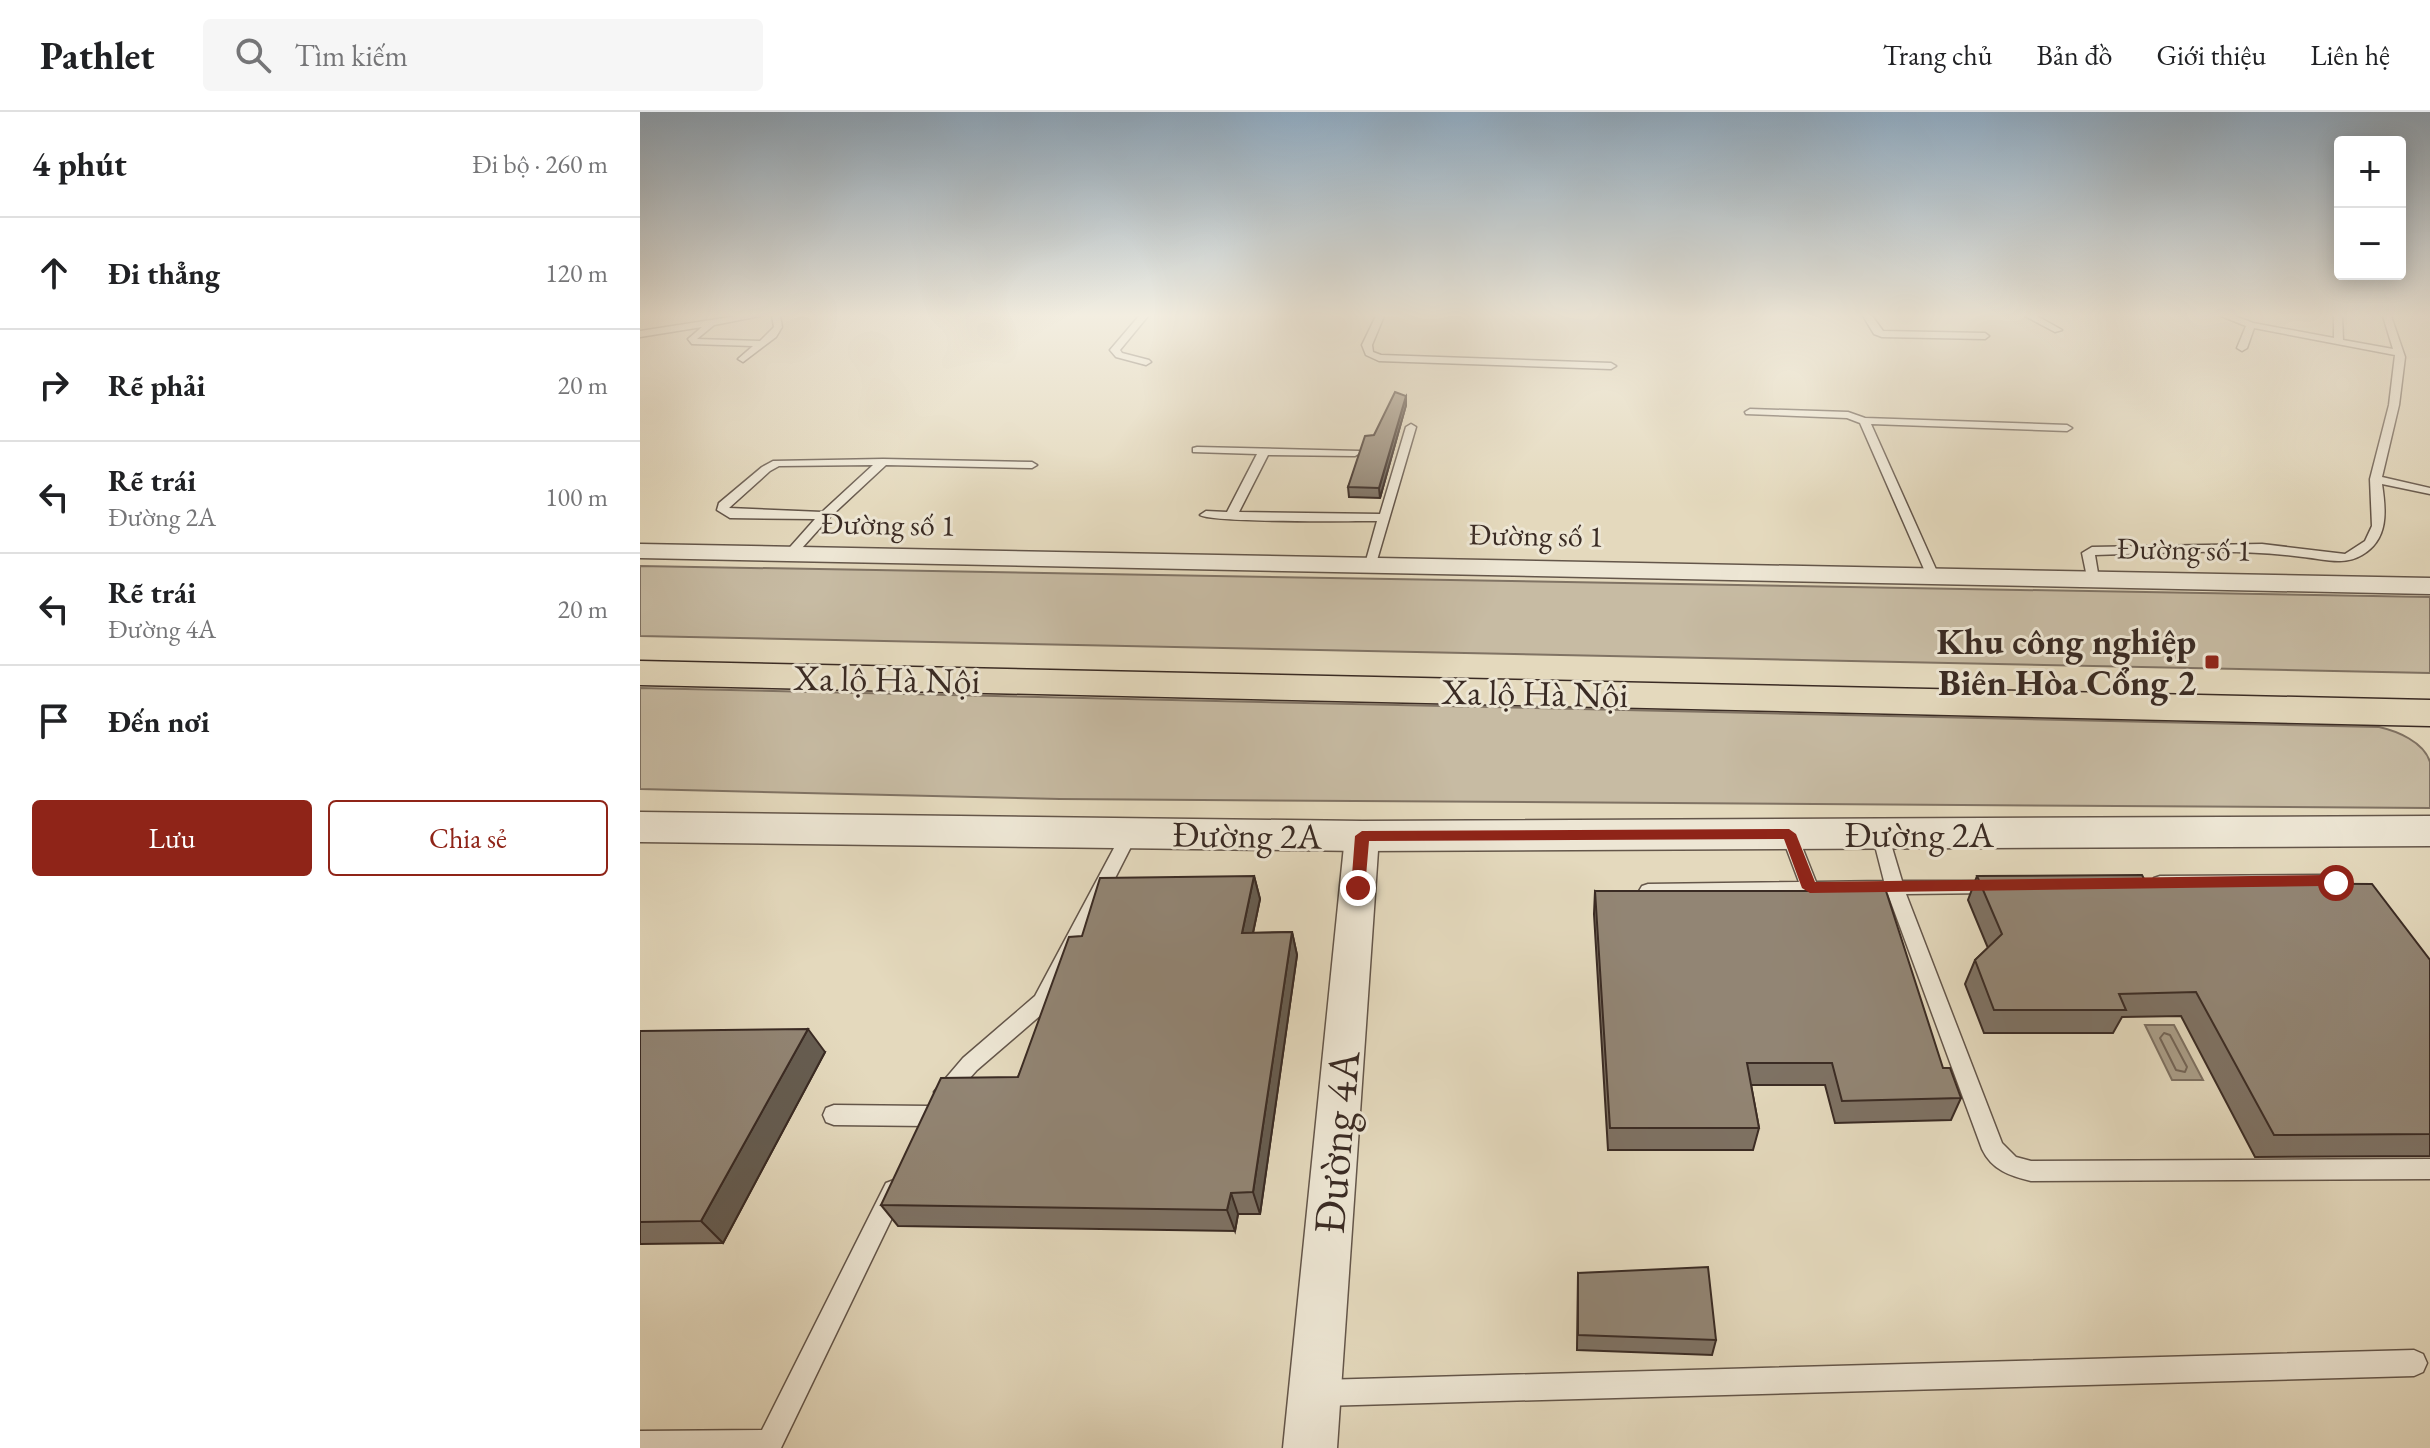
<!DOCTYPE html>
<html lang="vi">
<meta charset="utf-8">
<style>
body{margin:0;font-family:"EB Garamond",serif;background:#f6f6f6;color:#202124}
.controls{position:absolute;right:24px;top:24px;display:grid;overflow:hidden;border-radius:8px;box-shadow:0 4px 20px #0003}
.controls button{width:72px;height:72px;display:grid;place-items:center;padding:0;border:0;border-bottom:2px solid #e0e0e0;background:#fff;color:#202124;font:40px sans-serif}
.stop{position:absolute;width:24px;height:24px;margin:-18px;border:6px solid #8f2418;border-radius:50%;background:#fff}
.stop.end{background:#8f2418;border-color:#fff;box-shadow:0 2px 8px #0008}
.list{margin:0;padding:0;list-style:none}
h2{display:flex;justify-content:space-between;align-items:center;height:104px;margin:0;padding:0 32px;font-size:34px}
h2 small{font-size:26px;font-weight:400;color:#757577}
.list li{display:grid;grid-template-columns:52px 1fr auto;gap:24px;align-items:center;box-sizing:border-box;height:112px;padding:0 32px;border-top:2px solid #e0e0e0}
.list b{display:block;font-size:30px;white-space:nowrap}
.list p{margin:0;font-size:26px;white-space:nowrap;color:#757577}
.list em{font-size:26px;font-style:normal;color:#757577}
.actions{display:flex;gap:16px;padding:24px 32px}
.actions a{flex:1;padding:18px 0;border:2px solid #8f2418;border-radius:8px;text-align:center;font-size:28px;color:#8f2418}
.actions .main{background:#8f2418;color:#fff}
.icon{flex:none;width:44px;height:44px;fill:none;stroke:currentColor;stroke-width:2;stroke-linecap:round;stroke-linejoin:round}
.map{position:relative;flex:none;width:1790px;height:1336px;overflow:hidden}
header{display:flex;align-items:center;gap:48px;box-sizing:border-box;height:112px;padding:0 40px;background:#fff;border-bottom:2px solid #e0e0e0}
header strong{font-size:38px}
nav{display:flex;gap:44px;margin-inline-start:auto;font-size:28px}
.search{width:560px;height:72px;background:#f6f6f6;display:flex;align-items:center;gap:20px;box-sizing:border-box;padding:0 28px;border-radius:8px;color:#757577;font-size:30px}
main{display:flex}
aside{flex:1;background:#fff}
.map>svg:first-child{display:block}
.green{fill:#c7bba3;stroke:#807364;stroke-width:2}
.water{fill:#aa9e89;stroke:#7d7061;stroke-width:2}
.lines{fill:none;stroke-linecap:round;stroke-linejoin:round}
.shore{stroke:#726456;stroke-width:2}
.service-casing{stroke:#64564a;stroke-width:3}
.minor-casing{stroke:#64564a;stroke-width:3}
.tertiary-casing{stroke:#64564a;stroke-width:3}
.trunk-casing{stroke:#3a2b24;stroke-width:3}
.service{fill:#ede6d4;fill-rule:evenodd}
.minor{fill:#ede6d4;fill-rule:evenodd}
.tertiary{fill:#ede6d4;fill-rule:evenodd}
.trunk{fill:#e4d9bd;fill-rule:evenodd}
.wall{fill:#7e7264;stroke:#3a2b24;stroke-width:2}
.shaded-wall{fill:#665d51;stroke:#3a2b24;stroke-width:2}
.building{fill:#928574;stroke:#3a2b24;stroke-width:2}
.route{fill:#8f2418}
.poi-dot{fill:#8f2418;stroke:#ede6d4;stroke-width:3}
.labels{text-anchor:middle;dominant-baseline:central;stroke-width:6;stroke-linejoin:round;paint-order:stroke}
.far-street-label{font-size:30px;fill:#3a2b24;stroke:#ede6d4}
.poi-label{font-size:36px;font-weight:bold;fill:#3a2b24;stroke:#ede6d4;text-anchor:end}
.street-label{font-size:36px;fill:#3a2b24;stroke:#ede6d4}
.near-street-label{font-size:44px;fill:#3a2b24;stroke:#ede6d4}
</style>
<header>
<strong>Pathlet</strong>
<div class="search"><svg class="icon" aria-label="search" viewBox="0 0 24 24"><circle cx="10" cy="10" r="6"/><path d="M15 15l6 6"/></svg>Tìm kiếm</div>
<nav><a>Trang chủ</a><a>Bản đồ</a><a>Giới thiệu</a><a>Liên hệ</a></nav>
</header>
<main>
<aside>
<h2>4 phút<small>Đi bộ · 260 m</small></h2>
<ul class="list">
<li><svg class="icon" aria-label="ahead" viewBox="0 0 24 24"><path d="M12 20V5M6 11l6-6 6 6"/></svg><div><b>Đi thẳng</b></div><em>120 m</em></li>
<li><svg class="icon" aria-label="right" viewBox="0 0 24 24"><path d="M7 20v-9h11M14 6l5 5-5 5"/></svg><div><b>Rẽ phải</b></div><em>20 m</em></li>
<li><svg class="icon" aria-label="left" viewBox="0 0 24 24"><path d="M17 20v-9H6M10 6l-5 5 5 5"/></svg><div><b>Rẽ trái</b><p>Đường 2A</p></div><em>100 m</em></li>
<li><svg class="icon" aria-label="left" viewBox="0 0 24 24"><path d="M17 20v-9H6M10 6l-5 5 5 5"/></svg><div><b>Rẽ trái</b><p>Đường 4A</p></div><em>20 m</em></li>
<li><svg class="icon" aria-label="arrive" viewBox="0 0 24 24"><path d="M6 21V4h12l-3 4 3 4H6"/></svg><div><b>Đến nơi</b></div></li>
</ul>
<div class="actions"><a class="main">Lưu</a><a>Chia sẻ</a></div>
</aside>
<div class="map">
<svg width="1790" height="1336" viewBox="0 0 1790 1336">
<rect width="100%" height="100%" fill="#e4d9bd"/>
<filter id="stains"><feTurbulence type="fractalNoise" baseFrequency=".0025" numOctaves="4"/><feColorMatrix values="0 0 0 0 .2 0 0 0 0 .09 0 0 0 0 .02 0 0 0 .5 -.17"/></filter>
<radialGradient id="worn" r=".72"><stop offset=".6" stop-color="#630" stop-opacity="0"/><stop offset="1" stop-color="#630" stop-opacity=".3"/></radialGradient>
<path class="green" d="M0,454l1790,31v76l-1790,-37z
M0,576l1739,39c18,4 45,15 51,35 0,13 0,33 0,46l-1370,-9 -420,-10z"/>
<path class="water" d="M1505,913h29l29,55h-31z"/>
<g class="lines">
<path class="shore" d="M1524,921l6,2 17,32 -2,5 -9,-2 -16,-32z"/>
<defs>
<path id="service" d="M97,204h23l-46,9 -17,14 63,2 14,-14 -2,-11h8l2,11 -6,10 -33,25 -5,-3 15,-13 -61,-2 -4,-5 14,-12 -62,10v-6z
M499,204h9l-28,34 2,3 27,7 2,2 -5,3 -30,-8 -6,-7z
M736,204h8l-12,29 1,7 8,3 230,8 5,3 -5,3 -232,-8 -13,-6 -4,-10z
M1223,204h9l11,15 102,2 4,3 -4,3 -103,-2 -8,-3z
M1385,204h12l25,14 -7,2z
M1581,204h14l18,7 81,15v-22h8l1,24 50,9 -10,-33h8l14,41 -6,48 -17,72 48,11v6l-48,-10c4,27 7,55 -20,71 -18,11 -39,4 -59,2 -69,-9 -139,-4 -208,-2l4,24 -6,4 -5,-1 -6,-29 10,-6 170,-3 83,10 20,-13 7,-15 -2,-47 19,-74 6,-50 -141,-27 -7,20 -5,3 -5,-3 9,-22z
M1110,297l98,3 17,6 202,7 5,3 -5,3 -196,-7 68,152 -6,4 -6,-4 -67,-153 -13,-5 -101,-4 -1,-2z
M771,312l5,3 -41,140 -4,1 -6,-4 12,-43c-26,0 -165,2 -177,-6l6,-4 21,1 30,-58 -64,-2v-4l4,-1 162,4 1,2 -5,3 -87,-1 -29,57 141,2 26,-87z
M243,347l149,3 5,3 -5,3 -146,-3 -57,53 -36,40 -4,1 -6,-4 32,-36 -85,-1 -13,-8 2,-7 43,-36 11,-6zM233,353l-51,47 -93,-4 41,-37 9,-5z
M490,715l6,2 2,4 -89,175 -72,62 -26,29 -7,2 -7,-2 -3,-7 29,-34 72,-62 87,-163 2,-4z
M1149,716l6,2 2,4 19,48 68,-1 -12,-47 2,-4h12l2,4 14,47h97l3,5 -3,5 -6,2 -87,1 96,249 14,14 15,4 399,-2v20l-399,2c-21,-5 -39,-11 -49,-32l-94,-255 -240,4 -6,-2 -3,-5 3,-5 6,-2 151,-2 -18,-48 2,-4z
M1684,763l39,14 3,5 -3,5 -6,2 -34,-13 -163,2 -6,-2 -3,-5 3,-5 6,-2z
M194,993l95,1 8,3 3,7 -3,7 -8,3 -95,-1 -8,-3 -3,-7 3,-7z
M254,1068l8,3 3,8 -124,257h-141v-17l122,-1 124,-247z
M1774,1238l9,4 4,9 -4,9 -9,4 -1093,30 -9,-4 -4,-9 4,-9 9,-4z"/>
<path id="minor" d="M0,432l1790,34v16l-1790,-36z
M722,712l12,4 5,8 -42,612h-54l62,-612 5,-8z"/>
<path id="tertiary" d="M0,700l722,9 1068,-5v30l-1068,5 -722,-9z"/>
<path id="trunk" d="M0,549l1790,39v26l-1790,-41z"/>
</defs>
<use href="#service" class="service-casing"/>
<use href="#minor" class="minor-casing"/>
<use href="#tertiary" class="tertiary-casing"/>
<use href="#trunk" class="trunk-casing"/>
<use href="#service" class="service"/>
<use href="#minor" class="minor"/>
<use href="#tertiary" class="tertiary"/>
<use href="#trunk" class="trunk"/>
</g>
<path class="wall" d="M766,284v9l-26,93 -31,-1 -1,-10 26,-52z
M614,764l6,23 -7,34 39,-1 5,23 -37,259h-22l-3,17 -337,-5 -17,-21 137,-128 64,-141z
M1337,764l169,7 284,77v196l-175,1 -74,-141 -59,1 -9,16h-129l-19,-49 10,-24 13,-12 -20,-48z
M955,779l348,177 18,30 -10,22 -116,3 -10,-38h-74l8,43 -6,22h-145l-14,-236z
M0,919l185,21 -102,191 -83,1z
M938,1161l138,67 -4,15 -135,-5z"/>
<path class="shaded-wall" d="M766,284v9l-26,93 -1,-10z
M614,764l6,23 -12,57 -6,-23z
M652,820l5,23 -37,259 -7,-22z
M168,917l17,23 -102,191 -22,-22z
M591,1081l7,21 -3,17 -8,-21z"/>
<path class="building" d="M755,280l11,4 -27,92 -31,-1 17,-51 9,-1z
M1502,763l4,8 226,1 58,76v174l-156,1 -78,-143 -77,2 7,16h-132l-19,-50 27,-26 -25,-58z
M614,764l-12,57 50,-1 -39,260 -22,1 -4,17 -346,-5 60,-127 77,-1 51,-140 13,-1 18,-58z
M955,779h291l57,177h7l11,30 -119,3 -10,-38h-85l12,65h-149z
M168,917l-107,192 -61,1v-191z
M1068,1155l8,73 -138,-5v-62z"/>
<linearGradient id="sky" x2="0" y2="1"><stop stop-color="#8fabc2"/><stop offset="0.52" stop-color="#f3eee1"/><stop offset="1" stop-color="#f3eee1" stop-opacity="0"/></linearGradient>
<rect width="1790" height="391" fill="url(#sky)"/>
<path class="route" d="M1149,717l7,5 19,48 509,-7 17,4 2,4 -7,5 -12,-2 -514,7 -8,-5 -18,-49 -415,2 -4,47 -7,6 -7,-6 4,-52 7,-5z"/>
<rect class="poi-dot" x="1564" y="542" width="16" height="16" rx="4"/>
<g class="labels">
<g class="far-street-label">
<text transform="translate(248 412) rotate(1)">Đường số 1</text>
<text transform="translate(896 423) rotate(1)">Đường số 1</text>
<text transform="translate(1544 437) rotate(1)">Đường số 1</text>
</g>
<g class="poi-label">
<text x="1556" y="529">Khu công nghiệp<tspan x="1556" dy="41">Biên Hòa Cổng 2</tspan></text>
</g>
<g class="street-label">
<text transform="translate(247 567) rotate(1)">Xa lộ Hà Nội</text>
<text transform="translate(895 581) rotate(1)">Xa lộ Hà Nội</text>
<text x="1279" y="722">Đường 2A</text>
<text transform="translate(607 723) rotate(1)">Đường 2A</text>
</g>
<g class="near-street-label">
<text transform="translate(696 1030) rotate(-85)">Đường 4A</text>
</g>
</g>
<rect width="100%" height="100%" filter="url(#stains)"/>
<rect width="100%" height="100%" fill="url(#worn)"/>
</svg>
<div class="controls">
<button>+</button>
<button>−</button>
</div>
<div class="stop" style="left:1696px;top:771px"></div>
<div class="stop end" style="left:718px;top:776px"></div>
</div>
</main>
